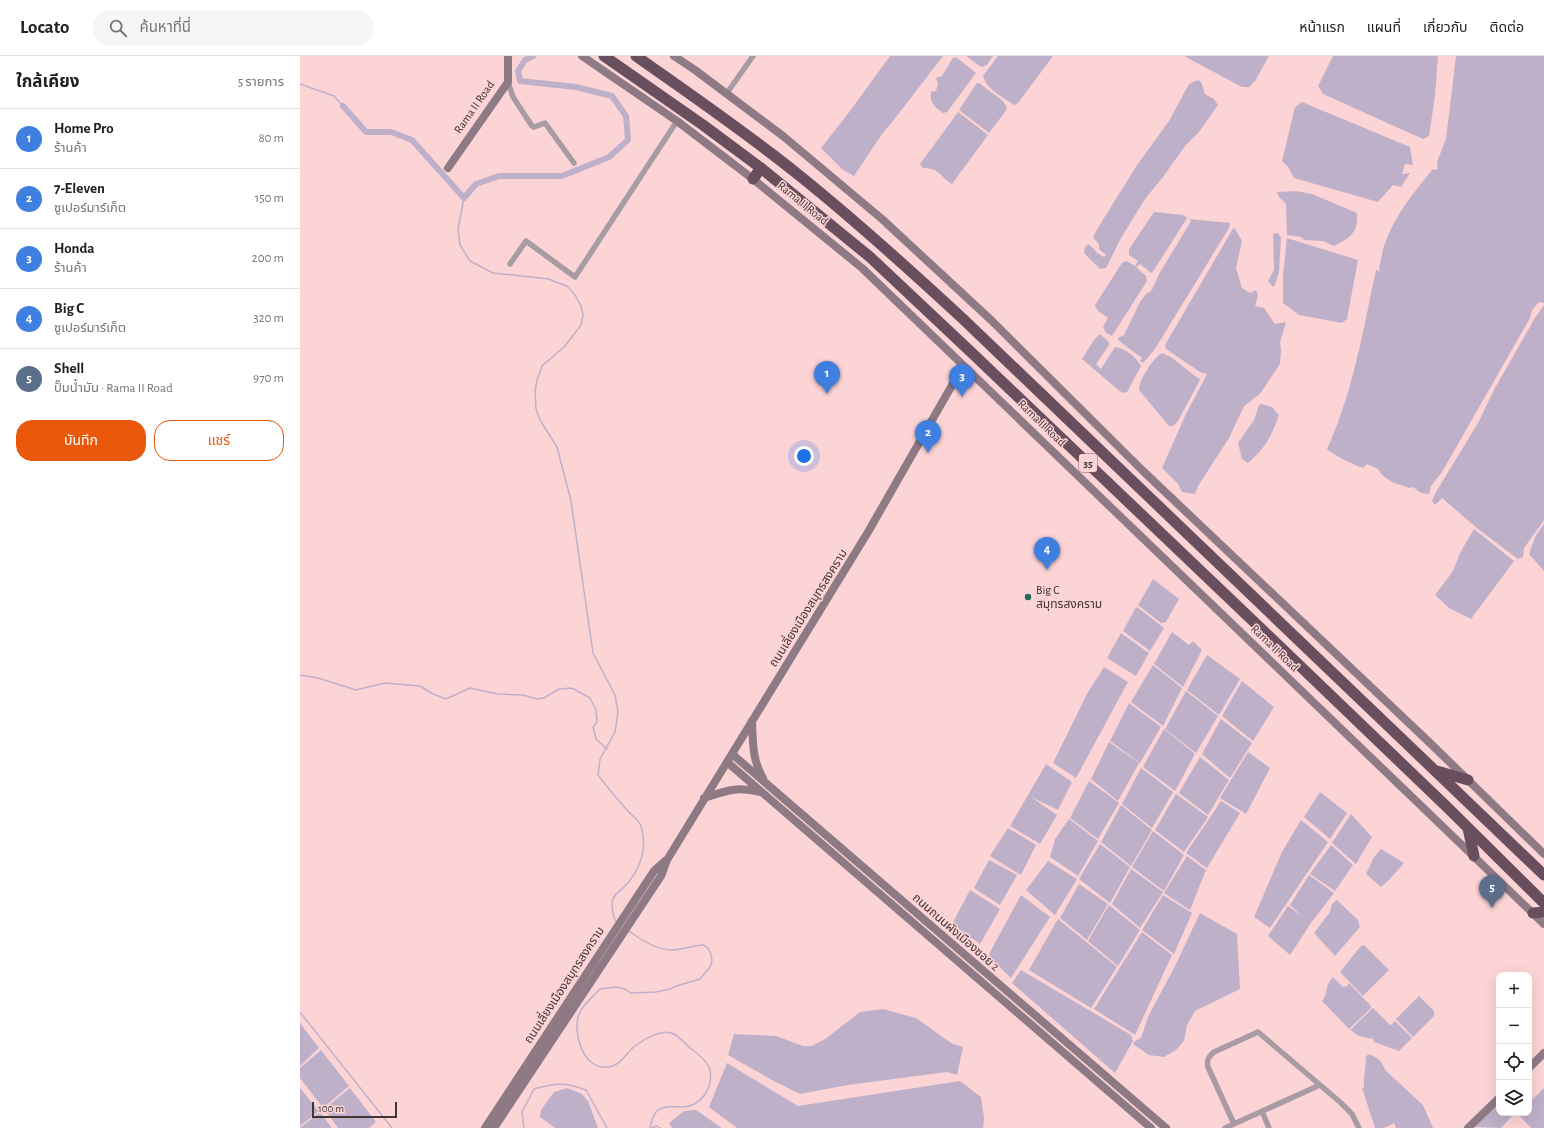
<!DOCTYPE html>
<html lang="th">
<meta charset="utf-8">
<style>
body{margin:0;font-family:"Alegreya Sans","Noto Sans Thai",sans-serif;background:#f6f6f6;color:#202124}
.controls{position:absolute;right:12px;bottom:12px;display:grid;overflow:hidden;border-radius:8px;box-shadow:0 4px 16px #0002}
.controls button{width:36px;height:36px;display:grid;place-items:center;padding:0;border:0;border-bottom:1px solid #e0e0e0;background:#fff;color:#202124;font:20px sans-serif}
.scale{position:absolute;left:12px;bottom:10px;width:85px;box-sizing:border-box;padding-left:4px;border:2px solid #423334;border-top:0;font-size:11px;line-height:14px;white-space:nowrap;color:#423334;-webkit-text-stroke:3px #fcd4d6;paint-order:stroke}
.you{position:absolute;left:504px;top:400px;width:14px;height:14px;margin:-10px;border:3px solid #fff;border-radius:50%;background:#1a73e8;box-shadow:0 0 0 6px #1a73e833}
.badge{display:grid;place-items:center;width:26px;height:26px;border-radius:50%;background:#ea580c;color:#fff;font-size:13px;font-weight:700}
.pin{position:absolute;translate:-50% -33px;filter:drop-shadow(0 1px 2px #0008)}
.pin::after{content:'';position:absolute;top:21px;width:14px;height:12px;background:inherit;clip-path:polygon(0 0,100% 0,50% 100%)}
.list{margin:0;padding:0;list-style:none}
h2{display:flex;justify-content:space-between;align-items:center;height:52px;margin:0;padding:0 16px;font-size:17px}
h2 small{font-size:13px;font-weight:400;color:#757577}
.list li{display:grid;grid-template-columns:26px 1fr auto;gap:12px;align-items:center;box-sizing:border-box;height:60px;padding:0 16px;border-top:1px solid #e0e0e0}
.list b{display:block;font-size:15px;white-space:nowrap}
.list p{margin:0;font-size:13px;white-space:nowrap;color:#757577}
.list em{font-size:13px;font-style:normal;color:#757577}
.actions{display:flex;gap:8px;padding:12px 16px}
.actions a{flex:1;padding:9px 0;border:1px solid #ea580c;border-radius:16px;text-align:center;font-size:14px;color:#ea580c}
.actions .main{background:#ea580c;color:#fff}
.icon{flex:none;width:22px;height:22px;fill:none;stroke:currentColor;stroke-width:2;stroke-linecap:round;stroke-linejoin:round}
.map{position:relative;flex:none;width:1244px;height:1072px;overflow:hidden}
header{display:flex;align-items:center;gap:24px;box-sizing:border-box;height:56px;padding:0 20px;background:#fff;border-bottom:1px solid #e0e0e0}
header strong{font-size:19px}
nav{display:flex;gap:22px;margin-inline-start:auto;font-size:14px}
.search{width:280px;height:36px;background:#f6f6f6;display:flex;align-items:center;gap:10px;box-sizing:border-box;padding:0 14px;border-radius:16px;color:#757577;font-size:15px}
main{display:flex}
aside{flex:1;background:#fff}
.map>svg:first-child{display:block}
.water{fill:#bfb0ca}
.lines{fill:none;stroke-linecap:round;stroke-linejoin:round}
.stream{stroke:#bfb0ca;stroke-width:1.5}
.canal{stroke:#bfb0ca;stroke-width:6}
.street{stroke:#a99ba3;stroke-width:5.5}
.secondary{stroke:#8e7a85;stroke-width:8}
.highway{stroke:#694e5e;stroke-width:11}
.poi-dot{fill:#22675a;stroke:#fcd4d6;stroke-width:1.5}
.labels{text-anchor:middle;dominant-baseline:central;stroke-width:3;stroke-linejoin:round;paint-order:stroke}
.shield{fill:#fcd4d6;stroke:#7a6365;stroke-width:1}
.shield-label{font-size:11px;font-weight:bold;fill:#423334}
.street-label{font-size:12px;fill:#423334;stroke:#fcd4d6}
.poi-label{font-size:12px;fill:#423334;stroke:#fcd4d6;text-anchor:start}
</style>
<header>
<strong>Locato</strong>
<div class="search"><svg class="icon" aria-label="search" viewBox="0 0 24 24"><circle cx="10" cy="10" r="6"/><path d="M15 15l6 6"/></svg>ค้นหาที่นี่</div>
<nav><a>หน้าแรก</a><a>แผนที่</a><a>เกี่ยวกับ</a><a>ติดต่อ</a></nav>
</header>
<main>
<aside>
<h2>ใกล้เคียง<small>5 รายการ</small></h2>
<ul class="list">
<li><span class="badge" style="background:#3f7fe0">1</span><div><b>Home Pro</b><p>ร้านค้า</p></div><em>80 m</em></li>
<li><span class="badge" style="background:#3f7fe0">2</span><div><b>7-Eleven</b><p>ซูเปอร์มาร์เก็ต</p></div><em>150 m</em></li>
<li><span class="badge" style="background:#3f7fe0">3</span><div><b>Honda</b><p>ร้านค้า</p></div><em>200 m</em></li>
<li><span class="badge" style="background:#3f7fe0">4</span><div><b>Big C</b><p>ซูเปอร์มาร์เก็ต</p></div><em>320 m</em></li>
<li><span class="badge" style="background:#5c6f8a">5</span><div><b>Shell</b><p>ปั๊มน้ำมัน · Rama II Road</p></div><em>970 m</em></li>
</ul>
<div class="actions"><a class="main">บันทึก</a><a>แชร์</a></div>
</aside>
<div class="map">
<svg width="1244" height="1072" viewBox="0 0 1244 1072">
<rect width="100%" height="100%" fill="#fcd4d6"/>
<path class="water" d="M590,0h53l-50,65 -11,13 -28,42 -11,-6 -22,-22 29,-37z
M666,0h27l-6,9 -6,2z
M698,0h55l-35,47 -4,2c-10,-7 -28,-16 -31,-29z
M884,0h85l-14,25 -6,6h-7z
M1033,0h105l-3,40 -6,40 -6,3 -9,-4 -91,-41 -5,-8z
M1156,0h88v247l-5,-1 -7,8 -2,8 -88,154 -11,14 -2,8 -8,-1 -8,-6 -4,1 -17,-6 -10,-7 -4,-6 -11,-5 -4,4c-9,-3 -30,-13 -36,-19 26,-56 36,-119 49,-179l4,1 -1,-3c2,-7 3,-15 5,-22 9,-28 29,-53 48,-76l6,-1 -1,-7 9,-23z
M656,1l20,16 -29,39 -4,1c-8,-6 -14,-10 -12,-21l5,-1 2,-7 -2,-6 6,-2 10,-17z
M898,24l3,2 4,12 9,5 4,6 -19,27 -14,14 -22,31 -18,22 -24,39 -15,30 -6,1 -16,-16 1,-6 3,-3 6,5 3,4 7,4 2,-2 -7,-6v-5l-6,-7 3,-6 41,-66 32,-44 20,-37z
M677,27h2l24,18 4,7 -2,4 -16,21 -30,-23z
M1002,46l108,45 3,18 -8,-1 -3,10 8,-1 -9,14 -8,-2 -15,17 -84,-24 -6,-11 -6,-6 13,-54z
M658,56l30,23 -36,49c-12,-7 -12,-16 -29,-16l-3,-4z
M996,135l16,3 45,19c2,19 -7,25 -23,33l-11,-5 -19,-1 -3,-3 -14,-2 -1,-31 -7,-7 -2,-5z
M854,156l29,3 4,3 -33,52 -3,3 -11,-9 -4,3 10,9 1,5 -35,55 -6,-3 -3,-6 5,-9 -10,-7 -3,-6 25,-39 3,-4 4,-1 8,5 3,-5 -9,-6v-6z
M889,163l41,4 -1,5 -74,121 -12,14 -3,-2 2,-3 -24,-18v-2l6,-3 16,-33 6,-8 6,-4 7,-16 32,-53z
M934,171l8,14 -6,27 6,20 8,5 6,-3 2,6 -3,10 9,2 11,16 11,-2 -6,20 1,9 -1,13 -20,30 -16,12 -15,32 -31,48 -3,8 -13,-2 -4,-8 -16,-16 23,-52 22,-42 -7,-2 -34,-23 -1,-4z
M978,177l3,5 -2,34 -4,13 -2,2 -5,-6 6,-11 -1,-36z
M987,182l71,22 -11,59 -5,4 -43,-8 -16,-12v-28z
M1244,249v215l-20,28 -1,9 -5,2 -40,-30 -36,-31 -7,7 -3,-4 4,-9 42,-69 17,-35 40,-70z
M800,278l9,8v3l-13,19 5,5 14,-22c9,1 22,10 26,19l-14,26 -5,1 -40,-34 12,-19z
M862,297l9,4 24,19 4,2 1,2 -22,41 -5,5h-4l-30,-36c0,-10 14,-32 23,-37z
M961,348l11,3 7,8c-8,22 -13,32 -31,48l-6,-4 -4,-16 16,-23 5,-15z
M1244,468v47l-15,-17 6,-17z
M1174,473l40,32 -43,58 -22,-11 -14,-13 18,-24 7,-18z
M853,523l26,20 -13,23 -5,1 -23,-18z
M837,551l27,21 -14,23 -27,-20 12,-22z
M872,576l17,13 4,-4 9,9 -19,37 -29,-23z
M821,577l28,20 -13,23 -29,-18z
M907,599l33,24 -21,36 -32,-25z
M853,609l29,23 -19,38 -32,-24z
M804,611l24,15 -52,96 -23,-15 35,-71z
M942,625l32,26 -21,34 -31,-25z
M886,635l32,25 -22,37 -31,-24z
M829,647l32,24 -21,36 -30,-22z
M921,663l31,24 -22,35 -28,-24z
M864,673l31,25 -20,37 -32,-24z
M809,686l30,21 -21,38 -27,-22z
M948,696l22,16 -24,46 -26,-16z
M900,701l29,23 -21,35 -29,-22z
M746,708l26,18 -14,28 -27,-13 26,18 -17,29 -30,-18z
M841,712l32,24 -21,36 -30,-24z
M789,725l30,22 -21,36 -28,-21z
M1020,736l27,21 -17,26 -26,-22z
M876,738l32,23 -24,35 -29,-22z
M921,745l19,12 -33,55 -21,-15z
M821,749l31,25 -21,36 -30,-24z
M1051,758l21,23 -16,27 -24,-21z
M769,763l29,22 -20,35 -28,-19 5,-18z
M1001,764l27,22 -58,86 -16,-11 28,-65z
M708,772l28,17 -15,30 -31,-19z
M853,775l31,24 -20,36 -32,-24z
M800,788l30,23 -20,36 -31,-24z
M1031,789l22,20 -18,26 -25,-17z
M1081,793l23,14 -14,16 -9,8 -15,-13 8,-17z
M887,800l19,14 -16,40 -26,-17z
M689,804l28,15 -17,30 -26,-17z
M748,805l29,18 -22,36 -29,-25z
M831,813l32,23 -23,36 -28,-24z
M1009,819l25,18 -23,30 -21,32 -22,-19 20,-30 14,10 -12,-11z
M779,828l29,20 -21,36 -27,-22z
M670,834l30,19 -20,35 -28,-20z
M721,839l29,22 -39,61 -21,-20 -1,-4z
M863,839l29,18 -18,41 -32,-24z
M1037,844l21,20 2,7 -25,29 -21,-23 16,-21 2,-8z
M809,849l31,25 -22,36 -30,-25z
M900,857l37,21 3,55 -45,22 -8,14 -3,16 -8,9 -12,7 -15,-2 -16,-11 2,-3 6,-3 7,-21 27,-51z
M758,863l59,48 -26,41 -62,-38z
M842,876l30,23 -37,80 -41,-26z
M1064,889l25,25 -26,26 -23,-24 20,-25z
M721,914l110,65 2,6 -18,32 -103,-90z
M1033,921l10,10 4,-1 2,-3 22,23v2l-22,21 -27,-28 3,-5 3,-12z
M1119,940l15,15v5l-21,21 -17,-18z
M1073,952l16,16 2,1 4,-4 17,17 -13,13 -25,-9 -1,-5 -1,2 -13,-3 -9,-6z
M583,953l33,9 35,25 12,4 -6,28 -10,-3 -99,13 -48,9 -30,-15 -42,-24 6,-21 42,2 27,10h9l13,-7 35,-27z
M0,967l19,25 -19,18z
M21,994l28,36 -26,22 -23,-30v-10z
M1068,998c10,3 14,7 17,16l38,35 10,23h-37l-2,-5 -10,5h-9l-13,-40h2c-1,-11 2,-21 2,-31z
M427,1007l71,43 162,-25 21,16 3,21 -1,10h-246l-28,-21z
M0,1032l19,23 -19,15z
M50,1032l26,34 -7,6h-31l-14,-19z
M267,1032l15,6 6,7 10,27h-43l-15,-11 1,-7 13,-18z
M1244,1032v40h-13l-12,-13 1,-2h9v-10z
M1199,1046v11h12l2,2 -12,13 -26,-1z
M396,1054l26,18h-50l-3,-5 15,-12z
M20,1056l12,16h-32z"/>
<g class="lines">
<path class="stream" d="M0,28l34,12 9,10
M164,142l-6,31 2,16 10,16 23,12 56,6 9,4 9,3 8,9 6,11 2,9 -2,10 -16,21 -23,20 -5,14 -2,11 1,18 4,11 17,27 14,54 22,152 22,42 3,17 -3,20 -15,27 -2,16c9,12 19,24 29,35 4,5 13,11 14,16 7,22 -1,46 -18,62 -4,4 -8,5 -10,11 -2,7 0,17 3,23
M0,619l18,3 38,12 29,-7 35,3 13,8 13,5 24,-11 28,6 25,1 14,4 7,-1 15,-9 13,-1 18,10 6,12 1,12 -4,5 3,12 11,10
M329,875c12,9 27,19 43,19 8,0 21,-4 31,-5l5,3 3,6 1,7 -2,6 -10,12 -24,7 -6,3 -14,3 -25,1 -6,-4 -9,-2 -16,2c-6,7 -18,16 -21,25 -7,18 4,56 28,53 14,-1 18,-13 28,-21 9,-7 27,-18 39,-12 6,3 11,10 16,14 7,5 18,13 20,22 3,17 -8,36 -27,37 -8,0 -19,-2 -26,4 -4,4 -6,12 -7,17
M0,956l92,116
M224,1072l-2,-16 12,-23c20,-6 32,-7 52,1l21,38
M351,1072l6,-2 3,2"/>
<path class="canal" d="M43,50l23,26h25l21,8 52,58 12,-14 23,-8h63l47,-19 19,-17 -2,-24 -14,-20 -36,-9 -56,-6 -2,-10 7,-11 8,-4"/>
<path class="street" d="M208,26l5,15 19,29 2,1 11,-4 29,40
M427,37l26,-37
M210,208l16,-23 49,36 102,-156
M962,1055l7,17
M934,1068l-26,-57c-2,-7 1,-11 6,-15l44,-20 82,70 12,12 7,14
M925,1072l95,-43"/>
<path class="secondary" d="M282,0l95,65 76,58 109,89 682,656
M374,0l21,14 88,66 99,83 109,101 151,150 288,273 114,111
M148,112l60,-86v-26
M452,665c1,20 0,39 11,57
M432,698l434,374
M427,706l424,366
M404,742c22,-7 33,-12 56,-6
M1229,1012l15,-15
M185,1072l169,-257 11,-10
M194,1072l167,-252 6,-16 201,-328 95,-166
M1168,1072l31,-30"/>
<path class="highway" d="M304,0l99,69 58,43 109,89 102,96 279,266 197,189 96,95
M336,0c55,39 111,77 164,120 56,45 109,93 162,142l582,557
M453,123l8,-11
M1137,715l31,9
M1168,772l6,28
M1233,857l11,-1"/>
</g>
<circle class="poi-dot" cx="728" cy="541" r="4"/>
<g class="labels">
<rect class="shield" x="779" y="398" width="18" height="18" rx="3"/>
<g class="shield-label">
<text x="788" y="407">35</text>
</g>
<g class="street-label">
<text transform="translate(174 51) rotate(-55)">Rama II Road</text>
<text transform="translate(503 147) rotate(39)">Rama II Road</text>
<text transform="translate(742 367) rotate(44)">Rama II Road</text>
<text transform="translate(508 552) rotate(-58)">ถนนเลี่ยงเมืองสมุทรสงคราม</text>
<text transform="translate(975 592) rotate(44)">Rama II Road</text>
<text transform="translate(656 876) rotate(41)">ถนนถนนผังเมืองซอย 2</text>
<text transform="translate(264 929) rotate(-57)">ถนนเลี่ยงเมืองสมุทรสงคราม</text>
</g>
<g class="poi-label">
<text x="736" y="534">Big C<tspan x="736" dy="14">สมุทรสงคราม</tspan></text>
</g>
</g>
</svg>
<div class="controls">
<button>+</button>
<button>−</button>
<button><svg class="icon" aria-label="locate" viewBox="0 0 24 24"><circle cx="12" cy="12" r="6"/><path d="M12 2v4M12 18v4M2 12h4M18 12h4"/></svg></button>
<button><svg class="icon" aria-label="layers" viewBox="0 0 24 24"><path d="M12 4l9 5-9 5-9-5zM3 14l9 5 9-5"/></svg></button>
</div>
<div class="scale">100 m</div>
<div class="you"></div>
<div class="pin badge" style="left:527px;top:338px;background:#3f7fe0">1</div>
<div class="pin badge" style="left:628px;top:397px;background:#3f7fe0">2</div>
<div class="pin badge" style="left:662px;top:341px;background:#3f7fe0">3</div>
<div class="pin badge" style="left:747px;top:514px;background:#3f7fe0">4</div>
<div class="pin badge" style="left:1192px;top:852px;background:#5c6f8a">5</div>
</div>
</main>
